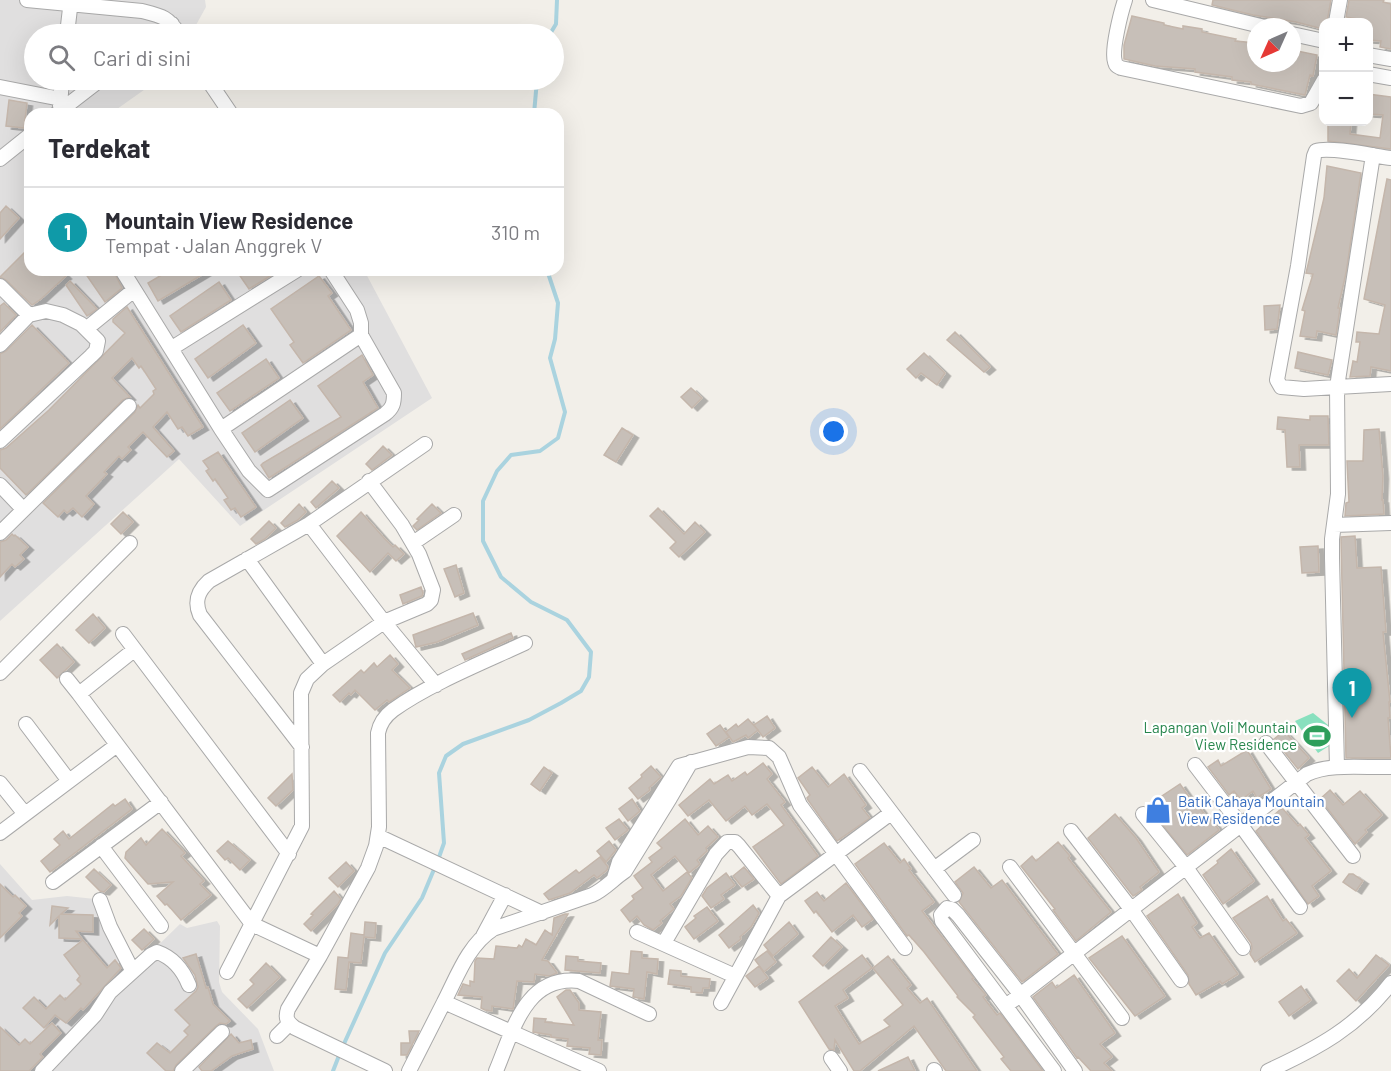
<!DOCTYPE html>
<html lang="id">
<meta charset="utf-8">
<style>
body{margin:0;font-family:Barlow,sans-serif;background:#f7f7f7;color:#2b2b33}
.controls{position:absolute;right:18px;top:18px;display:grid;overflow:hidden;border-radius:12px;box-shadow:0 6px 24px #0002}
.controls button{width:54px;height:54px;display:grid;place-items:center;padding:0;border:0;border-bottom:2px solid #e1e1e2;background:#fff;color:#2b2b33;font:30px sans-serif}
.compass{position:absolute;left:1247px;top:18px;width:54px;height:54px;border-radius:50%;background:#fff;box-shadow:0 6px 24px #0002;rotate:225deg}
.you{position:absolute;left:834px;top:432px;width:21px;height:21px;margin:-15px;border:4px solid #fff;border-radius:50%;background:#1a73e8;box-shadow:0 0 0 9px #1a73e833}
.badge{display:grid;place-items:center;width:39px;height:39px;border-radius:50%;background:#1a73e8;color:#fff;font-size:20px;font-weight:700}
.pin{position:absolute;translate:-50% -50px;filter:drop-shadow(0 2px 3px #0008)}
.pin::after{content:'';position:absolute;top:32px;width:21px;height:18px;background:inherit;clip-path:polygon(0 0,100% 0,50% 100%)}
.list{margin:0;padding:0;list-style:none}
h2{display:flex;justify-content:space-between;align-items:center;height:78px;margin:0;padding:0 24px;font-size:26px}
h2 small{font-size:20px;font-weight:400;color:#7c7c81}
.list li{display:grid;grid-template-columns:39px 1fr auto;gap:18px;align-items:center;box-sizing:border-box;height:90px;padding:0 24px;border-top:2px solid #e1e1e2}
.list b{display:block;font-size:22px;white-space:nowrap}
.list p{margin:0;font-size:20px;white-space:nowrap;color:#7c7c81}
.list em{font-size:20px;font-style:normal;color:#7c7c81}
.icon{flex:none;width:33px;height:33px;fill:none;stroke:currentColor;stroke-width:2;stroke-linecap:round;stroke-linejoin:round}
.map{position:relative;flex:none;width:1391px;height:1071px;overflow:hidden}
.search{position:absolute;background:#fff;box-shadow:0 6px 24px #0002;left:24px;top:24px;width:540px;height:66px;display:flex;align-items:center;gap:15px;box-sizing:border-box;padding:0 21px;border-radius:33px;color:#7c7c81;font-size:22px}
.panel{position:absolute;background:#fff;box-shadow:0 6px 24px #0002;left:24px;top:108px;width:540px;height:168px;border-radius:18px}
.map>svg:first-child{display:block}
.residential{fill:#e0dfdf}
.pitch{fill:#88e0be}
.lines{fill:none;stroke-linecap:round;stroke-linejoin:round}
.stream{stroke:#aad3df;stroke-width:4}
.building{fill:#c7bfb8;stroke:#c4b6ab;stroke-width:1.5;filter:url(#shadow)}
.minor-casing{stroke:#a9a9a9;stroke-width:16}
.minor{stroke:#fff;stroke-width:14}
.labels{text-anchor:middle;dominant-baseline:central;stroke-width:4.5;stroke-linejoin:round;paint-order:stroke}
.leisure-label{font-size:15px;fill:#27864d;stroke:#fff;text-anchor:end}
.shop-label{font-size:15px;fill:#366cbe;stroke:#fff;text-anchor:start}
</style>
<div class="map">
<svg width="1391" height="1071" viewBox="0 0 1391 1071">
<defs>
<filter id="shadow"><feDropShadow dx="5.5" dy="3" stdDeviation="0" flood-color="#0004"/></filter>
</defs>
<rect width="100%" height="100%" fill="#f2efe9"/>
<path class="residential" d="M0,0h205l1,7 -15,27h-157v46h124l-48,34h-80v156h334l68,128 -192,128 -61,-67 -179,162z
M0,864l32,36 35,-4 37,4 14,34 20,31 42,-41 7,4 30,-7 3,5 -1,56 3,10 36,37 16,42h-274z"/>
<path class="pitch" d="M1313,713l15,12 1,21 -11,7 -23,-32z"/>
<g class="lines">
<path class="stream" d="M550,34l6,-10 1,-24
M534,114l3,-34
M438,860l6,-17 -5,-70 7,-17 17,-12 66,-24 32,-17 20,-12 8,-14 2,-25 -24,-32 -36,-18 -30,-25 -18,-36v-40l14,-30 14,-16 29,-4 18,-13 7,-26 -15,-54 5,-19 3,-36 -11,-33
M343,1046l42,-93 37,-55 13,-31
M333,1071l7,-18"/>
</g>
<path class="building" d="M1213,0h118l-4,22h-4v7l-27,-7 -43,-7 -41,-10z
M1349,0h35l-1,2 8,2v45l-11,-2 1,-6 -13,-1v-19l-22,-4z
M1132,16l32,7v2l19,4v-3l19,3v3l34,7 -1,2 21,2v20h36v-13l25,5 -4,21 -3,-1 -5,20 -54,-11v-2l-19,-2v-3l-37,-5v-3l-40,-3 -31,-7v-14z
M1368,94l23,3v52l-63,-8v-19h23l-1,12 30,4 3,-23 -15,-1z
M9,100l18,3 -3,25 -18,-2z
M1327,166l34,7 -15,100 -8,35h2l-4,27 -19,-4 -1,7 -16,-2 5,-25 -3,-1 11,-36 -7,-1 18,-75z
M1387,179l4,1v191l-20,-4 -1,9 -20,1 3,-16 4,1 3,-20h-4l1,-10 22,2 6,-29 -21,-6z
M6,206l13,12 -19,21v-26z
M30,247v23h30l6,6 -25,23 -9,6 -26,-25 -6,-3z
M83,270h30l9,18 -17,14z
M170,270h40l-52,31 -10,-18z
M236,270h44l-31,19z
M319,276l13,17 -4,3 23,34 -48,33 -13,-18 4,-3 -23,-33z
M70,281l27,28 -10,7 -21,-31z
M219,282l12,18 -50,32 -11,-16z
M4,303l12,12 -16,17v-26z
M1280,305l-3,24 -12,1 -1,-24z
M127,307l76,120 -15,9 -6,-9 -4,2 -11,-17 -14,15 21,24 -7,6 -24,-25 -15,15 3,3 -9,9 -3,-3 -15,16 3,2 -21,22 8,8 -12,13 -9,-9 -6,5 -3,-3 -6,7 -15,-14 92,-91 3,-7 2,3 14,-14 -1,-3 3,-2 -15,-23 -2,2 -7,-10 -20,20 18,19 -7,3 -97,95 -26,-27v-18l6,-2 43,-38 76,-77 -12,-11v-3z
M32,325l37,38 -69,66v-75l6,-3z
M243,325l13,18 -48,35 -13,-19z
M955,332l35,35 -6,5 -37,-32z
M1298,352l34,8 -4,15 -33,-7z
M924,353l21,20 -8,12 -16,-12 -5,5 -9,-9z
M362,355l11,20 -10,7 15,26 -109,70 -8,-13 2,-2 78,-46 -23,-31z
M266,359l13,19 -49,33 -13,-18z
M691,388l11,10 -10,10 -11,-11z
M290,400l13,18 -48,34 -13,-19z
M1310,416h18l1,29h-30l1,22h-13l-2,-37 -8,-1 1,-12 32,3z
M622,428l11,7 -17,27 -12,-7z
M1379,429l4,47 -1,24h1l1,14 -39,2 1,-13 3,-1 -2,-41h16l1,-31z
M383,446l9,9 -20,15 -6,-6z
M218,452l38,55 -15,10 -6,-9 -4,2 -7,-10 4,-2 -13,-19 -2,2 -7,-10 3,-2 -6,-8z
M332,481l7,7 -23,20 -5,-6z
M299,504l7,8 -8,8 -13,7 -4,-4z
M432,504l9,9 -24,17 -4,-4 6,-6 -2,-1z
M658,508l26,26 11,-12 10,10 -26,25 -9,-9 6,-6 -26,-26z
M123,512l10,10 -12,12 -10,-10z
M361,512l23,26 9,9 2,-2 9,9 -8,7 -8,-8 -18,19 -33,-36z
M269,521l7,7 -11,11 -9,5 -5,-5z
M12,534l2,2 1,-1 13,12 -8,8 4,4 -9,8 -3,-3 -12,13v-35l6,-2z
M1355,536l2,32 24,-1 5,65h-3l7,70h-1l1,16h-2l3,40h-45l-5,-218v-3z
M1318,546l1,26 -17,1 -2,-26z
M456,565l8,28 -9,4 -11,-28z
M421,587l2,6 -1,3 -19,8 -3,-9z
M473,613l5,12 -41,17 -21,5 -3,-12z
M93,614l12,14 -16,15 -13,-13z
M511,633l2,5 -48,22 -3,-6z
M57,644l17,18 -17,16 -17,-18z
M390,655l8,9 -6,6 18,18 -21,14 -2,-2 -12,10 -20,-20 -4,5 -2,-2 -9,9 -7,-7 28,-25 3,3 10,-10 3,4z
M767,716l8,12 -12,9 -9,-12z
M748,719l10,11 -10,8 -2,-3 -13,7 -7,-10 10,-8 2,3z
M720,725l9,12 -13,9 -9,-12z
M1284,731l25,27 -11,11 -24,-30z
M1247,750l24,39 -14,9 -4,-7 -12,9 -7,-9 -5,4 -21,-28 10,-7 3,6z
M763,763l9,11 -5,5 18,23 -4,3 37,51 -37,28 -28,-37 31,-22 -17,-21 -15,11 -7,-9 -19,15 -17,-21 -21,16 -9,-11 31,-26 4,5 14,-9 4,6 13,-9 2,3z
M651,766l10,11 -12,11 1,2 -12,9 -9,-11 13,-11 -1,-2z
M544,767l8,6 -12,18 -9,-7z
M812,767l16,20 16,-13 22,31 -4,3 8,10 -33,23 -29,-41 -1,-2 3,-3 -12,-17z
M292,774l1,16 -17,16 -8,-8z
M1180,784l14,20 2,-1 13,17 2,-1 8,11 -32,25 -40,-49z
M1330,790l13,15 17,-14 22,24 -17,15 2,2 -12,12 -35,-45z
M125,799l7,10 -82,63 -9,-11 19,-16 -6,-6 9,-8 6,8 44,-35 2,2z
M632,799l8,12 -12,10 -9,-12z
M1282,808l16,18 2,-2 9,11 -4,3 26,33 -19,15 7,10 -11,8 -52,-73z
M1115,814l21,24 23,34 -19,15 2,3 -9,6 -45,-58z
M619,819l9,11 -13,10 -9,-12z
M685,819l13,16 10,-9 10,11 -12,11 1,3 -10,9 3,4 -11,9 -14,-17 -24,19 12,16 24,-19 5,6 -11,18 -11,8 4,5 -14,12 2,2 -9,7 -9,-5 -7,-9 -7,6 -9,-12 13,-11 -2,-3 11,-8 -9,-12 18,-14 -3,-4 13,-10 -5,-5z
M162,829l23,24 -4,3 23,25 -4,3 11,11 -30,25 -14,-16 -2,1 -8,-9 16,-14 -25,2 -23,-26 1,-6 15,-14 5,7z
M228,841l22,19 -10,10 -12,-12 -3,2 -8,-9z
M609,841l7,9 -10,12 -9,-11z
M1058,842l12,14 -2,2 43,54 -35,29 -23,-31 2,-1 -34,-43 11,-10 4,5z
M884,843l16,20 4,-4 7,10 -2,1 25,32 -12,9 52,67 -2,1 14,16 -3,2 14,18 3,-2 43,58h-32l-10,-12 3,-2 -31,-40 2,-2 -18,-18 1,-1 -34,-44 -15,-17 -2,1 -52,-72z
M1231,849l23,32 -31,23 -20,-29 15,-12 -1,-2z
M600,857l8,10 -1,3 -10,8 -3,-3 -24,18 -21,7 -5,-6 32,-24 3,3z
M346,862l8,9 -16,16 -9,-9z
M744,867l10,12 -12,8 -9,-11z
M974,867l17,21 11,-8 56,74 -36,28 -63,-80 4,-9 -8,-11z
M94,869l17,16 -7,7 -4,-1 -14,-14z
M726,873l9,12 -14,10 3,4 -13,9 -9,-12 5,-8z
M1349,874h4l10,7 -7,10 -13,-9z
M846,883l27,36 -11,8 -9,-12 -21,17 -16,-21 -2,2 -9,-12 12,-9 7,9z
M0,884l13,13 2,-2 11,11 -7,7 3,3 -22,22z
M334,891l7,8 -3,5 -27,27 -7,-7 9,-9 -2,-1z
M1178,894l19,29 -5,4 8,11 9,-5 29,41 -16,10 -2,-3 -24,14 -7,-11 -1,-9 -41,-59z
M1267,896l16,25 3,-2 11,14 -42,29 -5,-8 2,-6 -1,-5 -18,-25z
M753,905l6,8 -8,14 -11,10 1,2 -12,9 -10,-13z
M52,906l16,2 -7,6 32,1v17l-17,-1 6,8 -23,-1v-22l-9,9z
M707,907l11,14 -24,18 -9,-12 11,-9 -2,-2z
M565,914h3l-26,46 6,1 9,12 -7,3 -15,-2 -1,8 -17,-1 -4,28 -21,-3v5l-7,-1 -4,-2 1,-11 -24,-2 5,-11 7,2v-5l4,1 1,-21 2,-3 17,1 2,-13 21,2 2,-3 3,2 4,-8 10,6 9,-15 7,5 2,-17z
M365,922l11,1 -1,15 -11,-1 -3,26 -12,-1 -3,28 -11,-1 3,-32 10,1 3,-25 13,2z
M789,922l9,12 -25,22 -9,-11z
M144,929l10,10 -12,11 -10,-10z
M1122,936l43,60 -30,20 -46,-58z
M831,937l11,10 -19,19 -10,-10z
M83,940l24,28 8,-8 6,8 -38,42 -2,-2 -15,15 -11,-8 -11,13 -21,-20 11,-11 12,12 14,-14 5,5 16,-16 -4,-4 3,-4 -16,-21z
M631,951l11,1v6l16,1 -1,15 -10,-2 -3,27 -11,-2 1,-8 -24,-3 2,-14 17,2z
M767,951l9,11 -12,10 -9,-12z
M196,954l10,34 2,-1 5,17 17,17 -4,3 -6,-1 -4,3 -40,39 -3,6h-7l-19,-18 10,-10 13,10 18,-18 -4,-4 6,-6 -15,-15 21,-19 2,-4 -3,-12 -12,-17z
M862,955l10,13 -29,22 5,8 -13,8 24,38 31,-18 -6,-6 19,-15 -30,-37 15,-12 23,29 -4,3 13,15 7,-5 50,73h-31l-32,-45 -54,45h-6l-19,-31 -1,10 -5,-1 -30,-47z
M1376,955l13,10 -33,36 -19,-20 12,-12 8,9z
M566,956l12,1v4l23,2 -1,10 -35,-3z
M266,963l14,14 -33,31 -9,-9 16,-15 -4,-4z
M759,966l9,12 -13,9 -9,-11z
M670,970l11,1v5l29,3 -1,9h-6l-1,5 -11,-1v-5l-23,-3z
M1074,975l41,58 -15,11 12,13 -8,6 8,8h-21l-13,-14 -1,1 -44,-61 19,-15 4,6z
M1301,986l10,14 -22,16 -10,-14z
M566,990h4l9,13v7l22,2 -3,28h4l-1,15 -12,-1 1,-6 -23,-2 1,-7 -17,-2v-2l-18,-3 1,-14 12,1 -1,3 29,3 -17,-28z
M52,1023l9,10 -21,21 3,3 -14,14h-29v-44l19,18 6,-6 5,5z
M409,1031h10l-12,24h-6v-12h9z
M231,1034l8,9 12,-3 2,9 -21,7 -21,15h-9l-3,-4z
M908,1057l7,14h-37z"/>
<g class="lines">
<defs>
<path id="minor" d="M27,0l115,11c20,5 26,6 37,23
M1125,0c-4,12 -14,51 -10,62 1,4 2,4 6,6l180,38 10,-3 13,-23
M1153,0l112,27
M1336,22l4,-22
M67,34l4,-34
M158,34l14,-10
M1292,34l32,7
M1368,55l23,4
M1368,74l23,4
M208,80l23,34
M0,87l61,12
M60,106l2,-26
M56,114l44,-34
M1373,155l-36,232 -33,2 -23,-2 -4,-7 21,-114 16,-110 2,-5c13,-5 59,5 75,7
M0,159l30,-24
M122,270l99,159 28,42 19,19 117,-76c8,-6 9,-11 9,-21l-33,-58v-12l-4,-13 -26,-40
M0,286l29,29
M86,329l48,-39
M0,345l29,-30 17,-4 17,4 18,9 17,17 -2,10 -5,5 -91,85
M172,348l125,-78
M221,429l140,-94
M0,485l23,24
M309,524l75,98 52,63
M1334,525l57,-2
M0,533l129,-127
M413,543l41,-28
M247,559l76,105
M123,634l166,220
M134,650l-55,44 173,230 68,32 -32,53c-3,9 -1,13 7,19l90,43
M0,673l130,-130
M67,679l12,15
M26,724l43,57
M1266,743l87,113
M302,747l-102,-132c-6,-14 -2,-24 9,-34l100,-57 116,-80
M1195,765l45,59 60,83
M1337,767l-5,-209v-19l6,-45 -1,-107 54,-3
M860,771l94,124
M0,783l25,31
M1143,814l42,52 58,82
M1071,831l60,78 50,71
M0,833l117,-88
M378,836l164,77
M101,846l60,80
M1010,867l112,151
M934,869l39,-29
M614,878l5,-16 60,-96 69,-19 21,1 10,9 21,48 105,143
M53,882l108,-80
M100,900l10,27 22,43
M637,932l98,44
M483,936l22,-41
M664,943l52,-89 11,-12h8l4,4 40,50
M320,956l48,-88 8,-22 3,-19 -1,-94c2,-10 7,-17 15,-23 36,-26 91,-48 132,-67
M227,972l75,-146 -1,-133 6,-14 16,-15 61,-42 43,-18 4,-4 2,-10 -14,-36 -17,-29 -33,-44
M444,1002c13,-25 24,-57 49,-73l99,-34c13,-6 21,-16 33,-24l45,-73 21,-36
M721,1003l58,-107 112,-83
M1007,1005l300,-231c23,-11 58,-6 84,-7
M277,1036l12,-12
M831,1058l9,13
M934,1070l1,1
M42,1071l53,-56 15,-23 41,-37 6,-3c17,6 26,18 32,33
M182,1071l40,-39
M409,1071l35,-69 155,69
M496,1071c17,-40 29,-96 83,-90l70,33
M1054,1071l-112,-150 -1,-6 6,-7 5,1 6,6 62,79 55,77
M1268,1071c50,-23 89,-44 123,-88"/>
</defs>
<use href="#minor" class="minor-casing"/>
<use href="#minor" class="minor"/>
</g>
<defs>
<symbol id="stadium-bare" viewBox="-9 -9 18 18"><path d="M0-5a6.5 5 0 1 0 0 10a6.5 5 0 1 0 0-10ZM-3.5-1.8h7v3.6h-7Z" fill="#2e9e5b" stroke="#fff" stroke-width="2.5" paint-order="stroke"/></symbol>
<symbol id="shop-bare" viewBox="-9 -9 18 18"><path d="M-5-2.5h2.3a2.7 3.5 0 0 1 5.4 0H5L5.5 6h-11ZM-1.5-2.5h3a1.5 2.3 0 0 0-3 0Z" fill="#3f7fe0" stroke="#fff" stroke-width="2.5" paint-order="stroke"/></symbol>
</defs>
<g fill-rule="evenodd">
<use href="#stadium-bare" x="1298" y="717" width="38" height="38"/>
<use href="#shop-bare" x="1139" y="791" width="38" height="38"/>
</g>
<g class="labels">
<g class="leisure-label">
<text x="1297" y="727">Lapangan Voli Mountain<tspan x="1297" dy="17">View Residence</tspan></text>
</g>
<g class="shop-label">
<text x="1178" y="801">Batik Cahaya Mountain<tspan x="1178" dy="17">View Residence</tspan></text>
</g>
</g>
</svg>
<div class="controls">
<button>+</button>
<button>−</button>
</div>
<svg class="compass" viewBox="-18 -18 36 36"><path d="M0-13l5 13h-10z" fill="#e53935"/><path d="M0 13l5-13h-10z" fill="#7c7c81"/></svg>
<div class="you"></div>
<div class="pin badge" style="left:1352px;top:718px;background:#0f9aa8">1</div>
<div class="search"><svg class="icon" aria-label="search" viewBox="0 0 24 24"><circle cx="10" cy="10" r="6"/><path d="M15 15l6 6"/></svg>Cari di sini</div>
<section class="panel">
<h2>Terdekat<small></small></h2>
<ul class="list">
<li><span class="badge" style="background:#0f9aa8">1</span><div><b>Mountain View Residence</b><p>Tempat · Jalan Anggrek V</p></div><em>310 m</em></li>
</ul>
</section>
</div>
